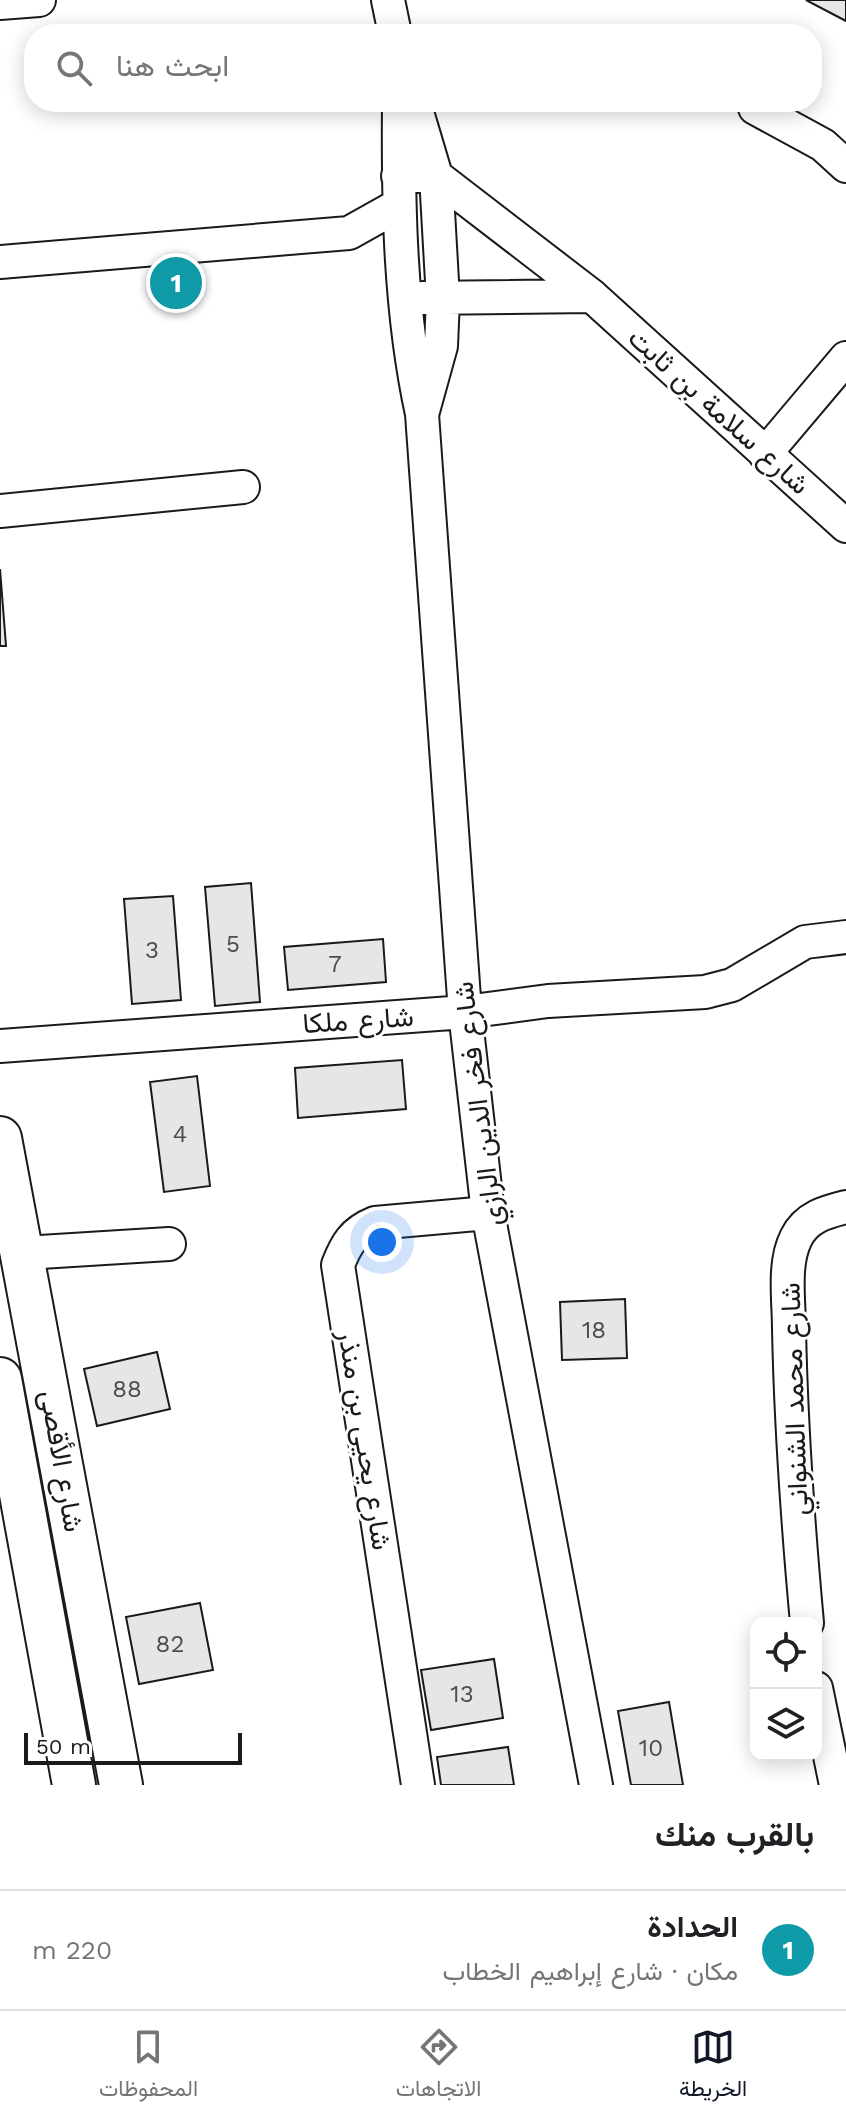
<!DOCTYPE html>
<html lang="ar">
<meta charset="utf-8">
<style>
body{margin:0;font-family:"Work Sans",Vazirmatn,sans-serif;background:#f6f6f6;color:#202124;direction:rtl}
.controls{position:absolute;right:24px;bottom:24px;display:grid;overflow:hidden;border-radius:16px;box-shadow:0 4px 20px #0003}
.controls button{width:72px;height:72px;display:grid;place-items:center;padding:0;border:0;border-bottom:2px solid #e0e0e0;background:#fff;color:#202124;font:40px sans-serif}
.scale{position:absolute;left:24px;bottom:20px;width:218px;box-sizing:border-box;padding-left:8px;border:4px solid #1a1a1a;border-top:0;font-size:22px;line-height:28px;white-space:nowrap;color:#1a1a1a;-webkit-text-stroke:6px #fff;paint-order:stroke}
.you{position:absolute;left:382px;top:1242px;width:28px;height:28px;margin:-20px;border:6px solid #fff;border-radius:50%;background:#1a73e8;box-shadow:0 0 0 12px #1a73e833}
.badge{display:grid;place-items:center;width:52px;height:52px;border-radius:50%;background:#111827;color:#fff;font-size:26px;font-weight:700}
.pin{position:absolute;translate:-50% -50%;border:4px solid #fff;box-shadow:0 2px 8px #0006}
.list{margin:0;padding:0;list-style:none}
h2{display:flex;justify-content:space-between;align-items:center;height:104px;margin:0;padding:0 32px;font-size:34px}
h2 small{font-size:26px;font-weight:400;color:#757577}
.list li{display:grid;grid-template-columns:52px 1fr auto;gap:24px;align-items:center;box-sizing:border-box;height:120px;padding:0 32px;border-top:2px solid #e0e0e0}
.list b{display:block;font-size:30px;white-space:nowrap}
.list p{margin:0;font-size:26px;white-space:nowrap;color:#757577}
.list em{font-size:26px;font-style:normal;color:#757577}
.icon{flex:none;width:44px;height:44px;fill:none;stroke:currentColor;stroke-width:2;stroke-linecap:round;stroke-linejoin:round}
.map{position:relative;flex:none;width:846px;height:1785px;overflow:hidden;direction:ltr}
.search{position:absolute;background:#fff;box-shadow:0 4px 20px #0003;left:24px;right:24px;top:24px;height:88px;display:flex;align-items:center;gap:20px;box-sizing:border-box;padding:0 28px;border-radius:32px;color:#757577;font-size:30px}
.sheet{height:224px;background:#fff}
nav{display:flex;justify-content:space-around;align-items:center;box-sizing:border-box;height:112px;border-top:2px solid #e0e0e0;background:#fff;font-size:22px;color:#757577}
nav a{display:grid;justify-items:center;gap:4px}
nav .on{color:#111827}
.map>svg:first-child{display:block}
.building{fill:#e6e6e6;stroke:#1a1a1a;stroke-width:2}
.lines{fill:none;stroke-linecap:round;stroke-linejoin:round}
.minor-casing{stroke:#1a1a1a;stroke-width:36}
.major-casing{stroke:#1a1a1a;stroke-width:46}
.minor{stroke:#fff;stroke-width:32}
.major{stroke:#fff;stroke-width:42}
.labels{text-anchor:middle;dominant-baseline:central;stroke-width:6;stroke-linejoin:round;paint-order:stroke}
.number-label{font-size:24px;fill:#4d4d4d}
.street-label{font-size:28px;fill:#1a1a1a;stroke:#fff}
</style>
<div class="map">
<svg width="846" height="1785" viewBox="0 0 846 1785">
<rect width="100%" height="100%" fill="#fff"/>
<path class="building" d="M806,0h40v21z
M0,569l6,77h-6z
M251,883l9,119 -45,4 -10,-119z
M173,896l8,104 -49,4 -8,-105z
M383,939l3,43 -98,8 -4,-43z
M402,1060l4,49 -108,9 -3,-50z
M197,1076l13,110 -46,6 -14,-110z
M625,1299l2,59 -65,2 -2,-58z
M157,1352l13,57 -73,17 -13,-57z
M200,1603l13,67 -74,14 -13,-67z
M494,1659l9,59 -72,12 -10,-60z
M669,1702l14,83h-52l-13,-74z
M508,1747l6,38h-73l-4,-28z"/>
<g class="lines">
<defs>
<path id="minor" d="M388,0l7,34
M0,3l39,-3
M399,102c-1,105 1,210 23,312l43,598 23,201 108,572
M414,102l22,74 7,123 -2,47 -18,65
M755,108l68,37 23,21
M398,176h38l156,120 254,230
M0,262l349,-29 50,-28
M423,298l169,-2
M765,454l81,-96
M0,511l243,-24
M0,1046l465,-34 83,-11 157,-9 27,-7 73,-43 41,-5
M24,1253l145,-9
M807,1623c-9,-98 -16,-196 -18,-294 0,-29 -6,-65 7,-91 10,-21 30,-26 50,-31
M816,1688l20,97
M418,1785l-80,-520c8,-21 15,-33 37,-42l113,-10"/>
<path id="major" d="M0,1138l121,647
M0,1379l74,406"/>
</defs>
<use href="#minor" class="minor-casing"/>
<use href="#major" class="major-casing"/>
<use href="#minor" class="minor"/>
<use href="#major" class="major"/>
</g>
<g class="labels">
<g class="number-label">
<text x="233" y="944">5</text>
<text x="152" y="950">3</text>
<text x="335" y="964">7</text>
<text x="180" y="1134">4</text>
<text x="594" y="1330">18</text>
<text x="127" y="1389">88</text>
<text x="170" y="1644">82</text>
<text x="462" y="1694">13</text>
<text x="651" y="1748">10</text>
</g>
<g class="street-label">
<text transform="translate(719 411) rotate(42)">شارع سلامة بن ثابت</text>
<text transform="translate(358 1020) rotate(-4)">شارع ملكا</text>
<text transform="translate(478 1104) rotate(-97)">شارع فخر الدين الرازي</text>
<text transform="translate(794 1399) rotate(-92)">شارع محمد الشنواني</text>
<text transform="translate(365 1440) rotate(81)">شارع يحيى بن منذر</text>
<text transform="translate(62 1461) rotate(80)">شارع الأقصى</text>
</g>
</g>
</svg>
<div class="controls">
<button><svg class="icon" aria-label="locate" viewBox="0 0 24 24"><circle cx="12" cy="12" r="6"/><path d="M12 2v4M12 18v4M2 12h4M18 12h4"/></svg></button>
<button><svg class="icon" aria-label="layers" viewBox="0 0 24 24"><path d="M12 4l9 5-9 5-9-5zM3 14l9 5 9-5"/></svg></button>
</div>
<div class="scale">50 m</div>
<div class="you"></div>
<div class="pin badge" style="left:176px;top:283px;background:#0f9aa8">1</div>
<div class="search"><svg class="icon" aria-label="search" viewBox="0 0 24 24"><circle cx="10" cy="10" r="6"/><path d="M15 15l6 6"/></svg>ابحث هنا</div>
</div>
<section class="sheet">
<h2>بالقرب منك<small></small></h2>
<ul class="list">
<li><span class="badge" style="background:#0f9aa8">1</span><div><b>الحدادة</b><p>مكان · شارع إبراهيم الخطاب</p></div><em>220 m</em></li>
</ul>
</section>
<nav>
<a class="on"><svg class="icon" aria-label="map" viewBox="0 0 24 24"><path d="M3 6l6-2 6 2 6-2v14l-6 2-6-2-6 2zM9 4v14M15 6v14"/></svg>الخريطة</a>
<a><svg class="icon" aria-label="directions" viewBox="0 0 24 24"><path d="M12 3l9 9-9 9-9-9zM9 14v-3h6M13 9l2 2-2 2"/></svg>الاتجاهات</a>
<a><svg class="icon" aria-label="saved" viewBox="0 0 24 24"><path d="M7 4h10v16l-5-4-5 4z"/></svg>المحفوظات</a>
</nav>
